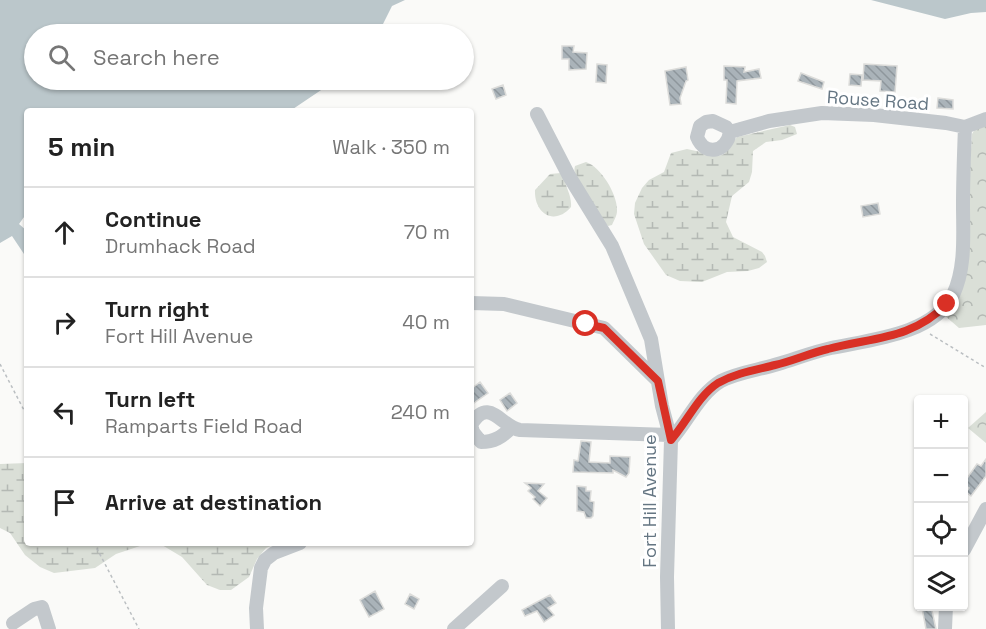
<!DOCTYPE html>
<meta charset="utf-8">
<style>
body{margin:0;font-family:"Space Grotesk",sans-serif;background:#f6f6f6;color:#222}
.controls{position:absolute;right:18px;bottom:18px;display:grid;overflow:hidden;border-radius:6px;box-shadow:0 2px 4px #0004}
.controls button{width:54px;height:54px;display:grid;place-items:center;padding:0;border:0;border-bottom:2px solid #e0e0e0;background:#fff;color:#222;font:30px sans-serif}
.stop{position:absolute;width:18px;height:18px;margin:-14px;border:4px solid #d93025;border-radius:50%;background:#fff}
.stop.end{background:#d93025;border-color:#fff;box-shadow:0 2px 6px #0008}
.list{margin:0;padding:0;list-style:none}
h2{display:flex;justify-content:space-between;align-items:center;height:78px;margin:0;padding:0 24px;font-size:26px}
h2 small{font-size:20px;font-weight:400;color:#767676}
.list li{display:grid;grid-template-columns:39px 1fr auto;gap:18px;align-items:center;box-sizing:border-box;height:90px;padding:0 24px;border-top:2px solid #e0e0e0}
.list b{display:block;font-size:22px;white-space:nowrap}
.list p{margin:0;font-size:20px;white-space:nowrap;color:#767676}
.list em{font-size:20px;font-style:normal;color:#767676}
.icon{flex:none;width:33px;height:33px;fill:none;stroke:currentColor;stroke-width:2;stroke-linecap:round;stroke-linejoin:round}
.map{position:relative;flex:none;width:986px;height:629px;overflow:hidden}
.search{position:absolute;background:#fff;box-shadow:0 2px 4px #0004;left:24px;top:24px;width:450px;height:66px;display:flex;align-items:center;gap:15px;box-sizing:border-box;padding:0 21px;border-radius:33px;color:#767676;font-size:22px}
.panel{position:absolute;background:#fff;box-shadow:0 2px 4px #0004;left:24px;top:108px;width:450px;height:438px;border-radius:6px}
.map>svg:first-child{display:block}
.forest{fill:url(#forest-crowns)}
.wetland{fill:url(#wetland-marsh)}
.water{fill:#bbc7cb}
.building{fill:url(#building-back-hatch);stroke:#dcdcda;stroke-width:1.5}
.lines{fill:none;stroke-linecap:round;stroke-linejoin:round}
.path{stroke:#bbbfc2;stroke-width:1.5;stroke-dasharray:3 3;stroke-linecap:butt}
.minor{stroke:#c3c8cc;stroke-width:14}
.route{stroke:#d93025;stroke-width:8}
.labels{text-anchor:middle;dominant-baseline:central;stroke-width:6;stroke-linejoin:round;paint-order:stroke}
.street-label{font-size:18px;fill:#657683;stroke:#fff}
</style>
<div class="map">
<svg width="986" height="629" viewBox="0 0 986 629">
<defs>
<pattern id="forest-crowns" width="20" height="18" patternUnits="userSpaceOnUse" patternTransform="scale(1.5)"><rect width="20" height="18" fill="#dadfd7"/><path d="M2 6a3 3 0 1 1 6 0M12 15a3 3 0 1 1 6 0" fill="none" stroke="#b4b9b4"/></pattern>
<pattern id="wetland-marsh" width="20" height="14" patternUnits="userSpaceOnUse" patternTransform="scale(1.5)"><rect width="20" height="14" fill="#dadfd7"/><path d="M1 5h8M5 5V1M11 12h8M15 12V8" fill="none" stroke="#b4b9b4"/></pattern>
<pattern id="building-back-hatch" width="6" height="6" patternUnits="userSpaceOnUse" patternTransform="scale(1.5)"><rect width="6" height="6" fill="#aab3b9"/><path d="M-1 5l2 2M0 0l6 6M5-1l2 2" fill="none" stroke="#8e969c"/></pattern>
</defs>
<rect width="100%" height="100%" fill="#fafaf8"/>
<path class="forest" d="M986,122v203l-27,3 -15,-13 12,-11 6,-17 10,-153 6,-10z
M986,412v31l-18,-15z"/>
<path class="wetland" d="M790,125l5,2 2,7 -15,6 -16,2 -13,9 -1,21 -3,10 -17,14 -6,26 7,15 29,15 3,4 2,6 -8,6 -11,3 -21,1 -25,10 -22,-1 -14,-6 -22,-31 -10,-30 1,-11 7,-15 7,-8 15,-8 7,-19 16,-4 32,7 5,-2 13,-17z
M586,162c15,5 32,33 31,49 0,5 -3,9 -5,14l-4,1c-10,-13 -38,-44 -33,-60z
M561,173l3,3c1,11 8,19 7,31 -16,19 -37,7 -36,-17l15,-16z
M27,463v80h251l-12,5 -9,11 -8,18 -18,13h-11l-13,-5 -25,-28 -20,-12h-19l-27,9 -21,14 -41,5 -14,-6 -15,-12 -15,-22 -10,-5v-64z"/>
<path class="water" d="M0,0h405l-13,6 -14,28h-344v46h302l-46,31h-263v102l-8,11 8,7v23h-3l-12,-18 -12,7z
M871,0h115v12l-15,1 -26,6z"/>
<path class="building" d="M562,46h12l-1,6 14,1 -1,16 -17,1v-11h-7z
M597,64l10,1 -1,18 -10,-1z
M864,64l33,2 -2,26 -15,-1 1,-10 -18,-1z
M724,66l21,1 -1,5 15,-3 2,9 -24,3 -1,23 -10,-1 1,-23h-3z
M686,67l2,13 -2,1 -6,17 1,6 -11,1 -5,-34z
M801,73l23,9 -2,7 -24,-8z
M850,74l12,1 -1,11 -12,-1z
M503,85l3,10 -10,4 -4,-10z
M938,98l15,2v9l-16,-1z
M878,203l2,11 -17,3 -2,-11z
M480,382l8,11 -17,12v-16z
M510,393l7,10 -10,8 -7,-11z
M581,441l10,1 -2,20 21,1v-7l20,1 -1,16 -3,4 -13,-7v3l-40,-1 1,-12 4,1z
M986,459v17l-15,20 -5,-4 3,-4 -6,-4v-11l5,4 9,-13 4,2z
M525,483l19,1 -6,7 9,7 -7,8 -7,-7 2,-2 -7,-6 3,-3z
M577,486l9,1v4h5l-1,10 4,1 -1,14 -2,2h-5l-2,-6 -7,-1z
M375,591l9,18 -15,8 -9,-17z
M410,594l9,5 -5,10 -9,-5z
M550,595l6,8 -8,5 6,7 -10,7 -7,-11 -12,5 -3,-6z
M931,606l5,23h-10l-4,-21z"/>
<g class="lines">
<path class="path" d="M930,334l56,34
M0,364l27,52
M94,543l45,86"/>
<path class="minor" d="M537,114l32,62 43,70 39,93 11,67 9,34 -4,137 1,52
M713,121l13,6 4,5c-3,20 -25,25 -33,5l3,-11 6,-4z
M730,132l39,-11 53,-8 52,2 72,8 19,4 21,-8
M471,303l33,1 100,24 54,53
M471,425c18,-30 30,2 49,5l149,5
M471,425l2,7 8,10c13,0 21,-5 30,-14
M671,440c17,-19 28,-46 50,-59 18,-9 38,-11 57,-17 17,-5 35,-12 53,-16 37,-8 102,-13 122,-53 13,-27 10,-61 10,-90 0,-26 1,-52 2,-78
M964,550l22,-41
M13,623l21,-14 8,-2 7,22
M257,629l-1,-21 5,-40 4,-8 9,-7 26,-10
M454,629l48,-43
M945,629l1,-23"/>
</g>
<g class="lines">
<path class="route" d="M586,324l18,4 54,53 13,59c16,-18 27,-44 47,-57 18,-10 37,-13 57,-18 18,-4 35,-12 53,-16 45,-12 83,-9 119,-45"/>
</g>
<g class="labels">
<g class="street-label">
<text transform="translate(878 100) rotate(4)">Rouse Road</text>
<text transform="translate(649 501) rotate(-90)">Fort Hill Avenue</text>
</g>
</g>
</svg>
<div class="controls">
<button>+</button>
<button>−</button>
<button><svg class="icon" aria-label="locate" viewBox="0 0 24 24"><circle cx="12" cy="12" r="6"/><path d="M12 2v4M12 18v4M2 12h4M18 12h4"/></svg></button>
<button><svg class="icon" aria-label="layers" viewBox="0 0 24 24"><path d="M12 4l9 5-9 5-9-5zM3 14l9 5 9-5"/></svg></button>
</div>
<div class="stop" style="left:586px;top:324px"></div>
<div class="stop end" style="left:947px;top:304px"></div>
<div class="search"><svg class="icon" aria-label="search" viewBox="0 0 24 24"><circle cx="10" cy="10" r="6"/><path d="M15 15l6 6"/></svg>Search here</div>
<section class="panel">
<h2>5 min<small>Walk · 350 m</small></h2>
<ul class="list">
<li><svg class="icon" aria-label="ahead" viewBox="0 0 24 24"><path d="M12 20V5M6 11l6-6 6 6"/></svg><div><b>Continue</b><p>Drumhack Road</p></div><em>70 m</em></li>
<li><svg class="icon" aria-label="right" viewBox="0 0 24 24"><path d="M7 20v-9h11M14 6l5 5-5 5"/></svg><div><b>Turn right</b><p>Fort Hill Avenue</p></div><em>40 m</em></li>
<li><svg class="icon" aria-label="left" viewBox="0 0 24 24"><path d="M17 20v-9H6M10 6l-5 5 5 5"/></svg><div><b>Turn left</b><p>Ramparts Field Road</p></div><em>240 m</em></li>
<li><svg class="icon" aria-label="arrive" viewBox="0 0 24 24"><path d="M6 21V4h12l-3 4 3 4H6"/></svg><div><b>Arrive at destination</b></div></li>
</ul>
</section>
</div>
